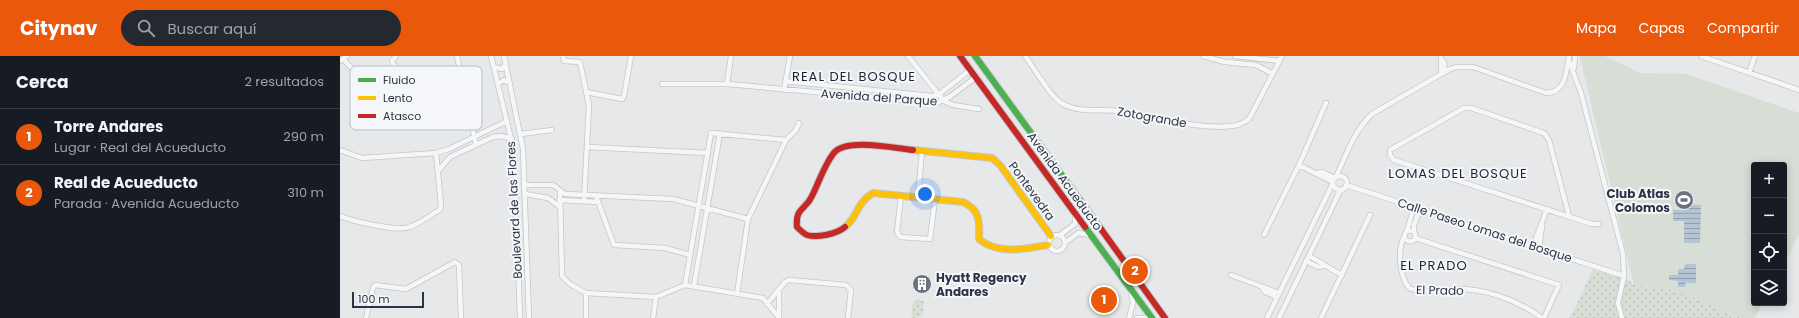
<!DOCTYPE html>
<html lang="es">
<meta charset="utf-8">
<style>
body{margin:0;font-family:Poppins,sans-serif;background:#242831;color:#f1f3f6}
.controls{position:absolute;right:12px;bottom:12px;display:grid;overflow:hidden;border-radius:4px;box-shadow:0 2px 10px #0003}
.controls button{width:36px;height:36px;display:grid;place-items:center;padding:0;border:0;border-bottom:1px solid #363941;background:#171b24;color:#f1f3f6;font:20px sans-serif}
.scale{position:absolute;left:12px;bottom:10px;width:72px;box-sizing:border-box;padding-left:4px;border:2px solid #2b3445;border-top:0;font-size:11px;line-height:14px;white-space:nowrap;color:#2b3445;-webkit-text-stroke:3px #f4f6f9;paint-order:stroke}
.you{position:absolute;left:585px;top:138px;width:14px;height:14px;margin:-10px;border:3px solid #fff;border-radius:50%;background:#1a73e8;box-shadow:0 0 0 6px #1a73e833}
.badge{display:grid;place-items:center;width:26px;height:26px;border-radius:50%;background:#ea580c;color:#fff;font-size:13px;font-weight:700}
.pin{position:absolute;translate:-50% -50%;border:2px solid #fff;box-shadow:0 1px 4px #0006}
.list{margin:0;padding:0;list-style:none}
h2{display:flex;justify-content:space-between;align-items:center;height:52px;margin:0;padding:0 16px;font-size:17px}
h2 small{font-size:13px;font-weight:400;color:#9ea1a6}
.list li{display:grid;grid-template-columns:26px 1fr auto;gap:12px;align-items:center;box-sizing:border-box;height:56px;padding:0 16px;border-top:1px solid #363941}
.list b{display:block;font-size:15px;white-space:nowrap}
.list p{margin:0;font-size:13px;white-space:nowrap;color:#9ea1a6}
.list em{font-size:13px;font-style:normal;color:#9ea1a6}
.icon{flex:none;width:22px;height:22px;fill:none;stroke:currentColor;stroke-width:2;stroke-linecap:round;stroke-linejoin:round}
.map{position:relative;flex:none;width:1459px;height:262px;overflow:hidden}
header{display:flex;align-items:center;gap:24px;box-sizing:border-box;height:56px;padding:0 20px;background:#ea580c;color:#fff}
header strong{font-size:19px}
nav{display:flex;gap:22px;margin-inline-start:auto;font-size:14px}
.search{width:280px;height:36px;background:#242831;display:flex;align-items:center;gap:10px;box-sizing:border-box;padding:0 14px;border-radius:22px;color:#9ea1a6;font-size:15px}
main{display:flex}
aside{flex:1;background:#171b24}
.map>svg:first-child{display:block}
.park{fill:url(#park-dots)}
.pitch{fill:#d6ded6}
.water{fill:url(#water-rules)}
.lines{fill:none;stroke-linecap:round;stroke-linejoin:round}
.street-casing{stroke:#c4c6c8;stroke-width:6}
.fast-casing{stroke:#c4c6c8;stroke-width:8}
.slow-casing{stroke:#c4c6c8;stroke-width:8}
.jam-casing{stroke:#c4c6c8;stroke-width:8}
.street{stroke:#f5f6f7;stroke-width:4.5}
.fast{stroke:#4caf50;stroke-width:6}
.slow{stroke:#ffc107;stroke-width:6}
.jam{stroke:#c62828;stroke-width:6}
.labels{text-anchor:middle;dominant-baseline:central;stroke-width:4;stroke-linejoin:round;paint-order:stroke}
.street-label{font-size:12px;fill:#2b3445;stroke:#f4f6f9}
.poi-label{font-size:12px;font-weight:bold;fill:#2b3445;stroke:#f4f6f9;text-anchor:end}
.neighbourhood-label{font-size:13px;letter-spacing:1px;fill:#1d2536;stroke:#f4f6f9}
.key{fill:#f4f6f9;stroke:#b8bcc3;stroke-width:1}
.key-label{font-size:11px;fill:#2b3445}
</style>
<header>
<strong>Citynav</strong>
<div class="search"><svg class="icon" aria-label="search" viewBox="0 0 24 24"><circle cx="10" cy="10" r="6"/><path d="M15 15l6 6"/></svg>Buscar aquí</div>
<nav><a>Mapa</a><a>Capas</a><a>Compartir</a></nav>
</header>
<main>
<aside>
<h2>Cerca<small>2 resultados</small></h2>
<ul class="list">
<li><span class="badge">1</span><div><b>Torre Andares</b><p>Lugar · Real del Acueducto</p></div><em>290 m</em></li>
<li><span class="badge">2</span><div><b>Real de Acueducto</b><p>Parada · Avenida Acueducto</p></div><em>310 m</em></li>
</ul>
</aside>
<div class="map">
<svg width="1459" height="262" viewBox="0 0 1459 262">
<defs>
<pattern id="park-dots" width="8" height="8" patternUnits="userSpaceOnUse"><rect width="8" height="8" fill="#d6ded6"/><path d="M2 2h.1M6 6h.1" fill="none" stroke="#b8bfb9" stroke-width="1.8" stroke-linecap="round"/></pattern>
<pattern id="water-rules" width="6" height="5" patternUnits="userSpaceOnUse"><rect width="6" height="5" fill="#b4c4d5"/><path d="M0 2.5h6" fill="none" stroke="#93a0af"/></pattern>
</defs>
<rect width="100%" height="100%" fill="#e6e8ea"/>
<path class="park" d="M1253,214l34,9 7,6 40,5 67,28h-171z
M577,243l7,3 -2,15 -10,1c-2,-5 0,-15 5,-19z"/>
<path class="pitch" d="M1241,0h24l35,17 46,1 113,39v122l-15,28v-98h-30v138h9l-8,15h-14l-67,-28 -40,-5 -54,-228z"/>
<path class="water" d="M1345,149h16l-1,38h-16v-22h-11v-11h11z
M1345,208h11v19h-10l-1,4h-7v-6l-9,-1v-5h9v-6h6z"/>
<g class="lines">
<defs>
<path id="street" d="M56,0l-4,5 1,3 28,32 7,2 37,-3
M117,0l19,89
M151,0l23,95 6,167
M164,0l19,93 6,169
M223,0l1,5 16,1 9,44 -5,95
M568,0l36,45 9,4 26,4
M685,0c10,13 25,41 38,48 16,9 39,5 57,7 37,5 75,19 112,15 7,-1 12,-3 17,-7l33,-63
M863,0l22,6 31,3 17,9
M895,0l45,5
M1361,0l98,34
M3,3l17,18 15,2
M1101,3l3,3 1,10
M0,5l7,-5
M1229,5l12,32 42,161 1,22 -6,27 4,15
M154,11l8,2 4,-6
M1234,12l1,-12
M34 20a4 4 0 1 1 8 0a4 4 0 1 1-8 0Z
M1409,17l6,-17
M1101,18v-18
M445,25l146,15 7,-1 32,-25
M158,28l6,-4 6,3
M322,28h65l210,19 14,-7 25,-19
M387,28l4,-28
M444,34l6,-34
M246,36l36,7 2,-3 7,-40
M181,78l31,-4
M247,91l121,6
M0,94l22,8 74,-5 13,-4 58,-28
M959,109l34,17
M99,114l11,-13 43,-20 8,-1 11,3
M978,117l4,-1 13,6
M993 127a7 7 0 1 1 14 0a7 7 0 1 1-14 0Z
M996,121c10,-22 18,-46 36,-63l76,-44 8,-3h17l73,26c20,0 20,-21 23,-37
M185,129h28l12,9 108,5 75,20
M1006,129l278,91
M220,136l2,84 8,8 16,9 70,4 29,-12 78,13 16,20
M185,138l23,4 12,9
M256,140l18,49 51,3 25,7
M561,140l-4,36 3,5 30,2 5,-40
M578,141l4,-46
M219,144l39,2
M0,160c13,5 57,16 69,11 10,-3 19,-10 27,-15l4,-2 1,-5 -5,-52
M1229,160l-20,-76 -4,-6 -4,-2 -70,-24h-7l-74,42v5l4,5 198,64h7
M1064.5 180a5.5 5.5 0 1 1 11 0a5.5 5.5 0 1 1-11 0Z
M1067,175l7,-24
M1074,176v-7l6,-16
M709 187a8 8 0 1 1 16 0a8 8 0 1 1-16 0Z
M720,179l15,-11v-10
M924,179l35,-70 27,-62
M1064,181c-7,13 -4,40 5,51 13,6 27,1 40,1 33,-2 67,10 93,29
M1075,182l144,47 -15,33
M725,187l13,-10 12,2
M1193,190l14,-37
M1199,192l3,-22
M969,200c12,6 21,13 33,19
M966,205l12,6 6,-1
M891,219l48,18
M345,229l26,-152 75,7
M354,230l26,-153
M922,231l3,5 12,5
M397,238l11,-75 38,-79 10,-10 3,-7
M427,248l18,-22 4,-2 57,5 5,5 -3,28
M439,261v-28
M26,262l7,-30 2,-3 31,4 49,-27 4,3 2,53
M246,262v-25
M313,262l3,-21
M789,262l4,-15 -2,-11
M797,262h12
M927,262l66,-135
M939,262l62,-129
M981,262l49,-103"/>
<path id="fast" d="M635,0l126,173
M745,171l67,91"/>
<path id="slow" d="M573,94l79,8 8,7 51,71
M505,171c14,-11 10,-23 28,-34l90,9c17,7 17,21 16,37 18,16 47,10 69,6"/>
<path id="jam" d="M620,0l125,171
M505,171c-8,7 -28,11 -38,8 -3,-1 -7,-5 -10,-8 -2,-20 9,-17 15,-31 7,-14 12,-30 21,-42 11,-17 61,-6 80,-4
M761,173l64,89"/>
</defs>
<use href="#street" class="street-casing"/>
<use href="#fast" class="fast-casing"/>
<use href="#slow" class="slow-casing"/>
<use href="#jam" class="jam-casing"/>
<use href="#street" class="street"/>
<use href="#fast" class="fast"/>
<use href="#slow" class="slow"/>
<use href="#jam" class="jam"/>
</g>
<defs>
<symbol id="stadium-disc" viewBox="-11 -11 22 22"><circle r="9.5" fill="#6c737f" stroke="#f4f6f9"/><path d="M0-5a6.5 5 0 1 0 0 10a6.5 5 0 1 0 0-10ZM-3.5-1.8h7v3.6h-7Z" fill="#fff"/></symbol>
<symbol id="building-disc" viewBox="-11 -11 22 22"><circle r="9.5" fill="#6c737f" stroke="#f4f6f9"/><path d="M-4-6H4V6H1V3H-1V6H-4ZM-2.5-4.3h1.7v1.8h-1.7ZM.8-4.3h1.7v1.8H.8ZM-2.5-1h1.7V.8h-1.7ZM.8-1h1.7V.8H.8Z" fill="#fff"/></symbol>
</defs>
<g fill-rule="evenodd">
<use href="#stadium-disc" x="1333" y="133" width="22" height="22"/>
<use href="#building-disc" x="571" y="217" width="22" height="22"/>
</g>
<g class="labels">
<g class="street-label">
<text transform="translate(539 41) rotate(4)">Avenida del Parque</text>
<text transform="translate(812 61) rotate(10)">Zotogrande</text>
<text transform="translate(725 125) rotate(54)">Avenida Acueducto</text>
<text transform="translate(692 135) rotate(54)">Pontevedra</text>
<text transform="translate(174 154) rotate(-93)">Boulevard de las Flores</text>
<text transform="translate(1145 174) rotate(18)">Calle Paseo Lomas del Bosque</text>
<text transform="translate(1100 234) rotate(1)">El Prado</text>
</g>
<g class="poi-label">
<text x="1330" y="137">Club Atlas<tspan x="1330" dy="14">Colomos</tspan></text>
<text x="596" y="221" text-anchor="start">Hyatt Regency<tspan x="596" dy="14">Andares</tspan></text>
</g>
<g class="neighbourhood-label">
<text x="514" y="20">REAL DEL BOSQUE</text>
<text x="1118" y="117">LOMAS DEL BOSQUE</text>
<text x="1094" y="209">EL PRADO</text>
</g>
</g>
<rect x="10" y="10" width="132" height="64" rx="6" class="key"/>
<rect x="18" y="22" width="18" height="4" fill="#4caf50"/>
<rect x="18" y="40" width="18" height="4" fill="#ffc107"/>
<rect x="18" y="58" width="18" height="4" fill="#c62828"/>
<g class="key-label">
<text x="43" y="28">Fluido</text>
<text x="43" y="46">Lento</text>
<text x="43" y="64">Atasco</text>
</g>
</svg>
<div class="controls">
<button>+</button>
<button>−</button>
<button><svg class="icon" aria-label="locate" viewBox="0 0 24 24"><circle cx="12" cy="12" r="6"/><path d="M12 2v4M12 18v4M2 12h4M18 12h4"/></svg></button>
<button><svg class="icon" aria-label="layers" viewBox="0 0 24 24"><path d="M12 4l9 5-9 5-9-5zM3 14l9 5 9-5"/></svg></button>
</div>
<div class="scale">100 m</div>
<div class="you"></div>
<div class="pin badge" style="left:764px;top:244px">1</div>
<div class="pin badge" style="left:795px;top:215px">2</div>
</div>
</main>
